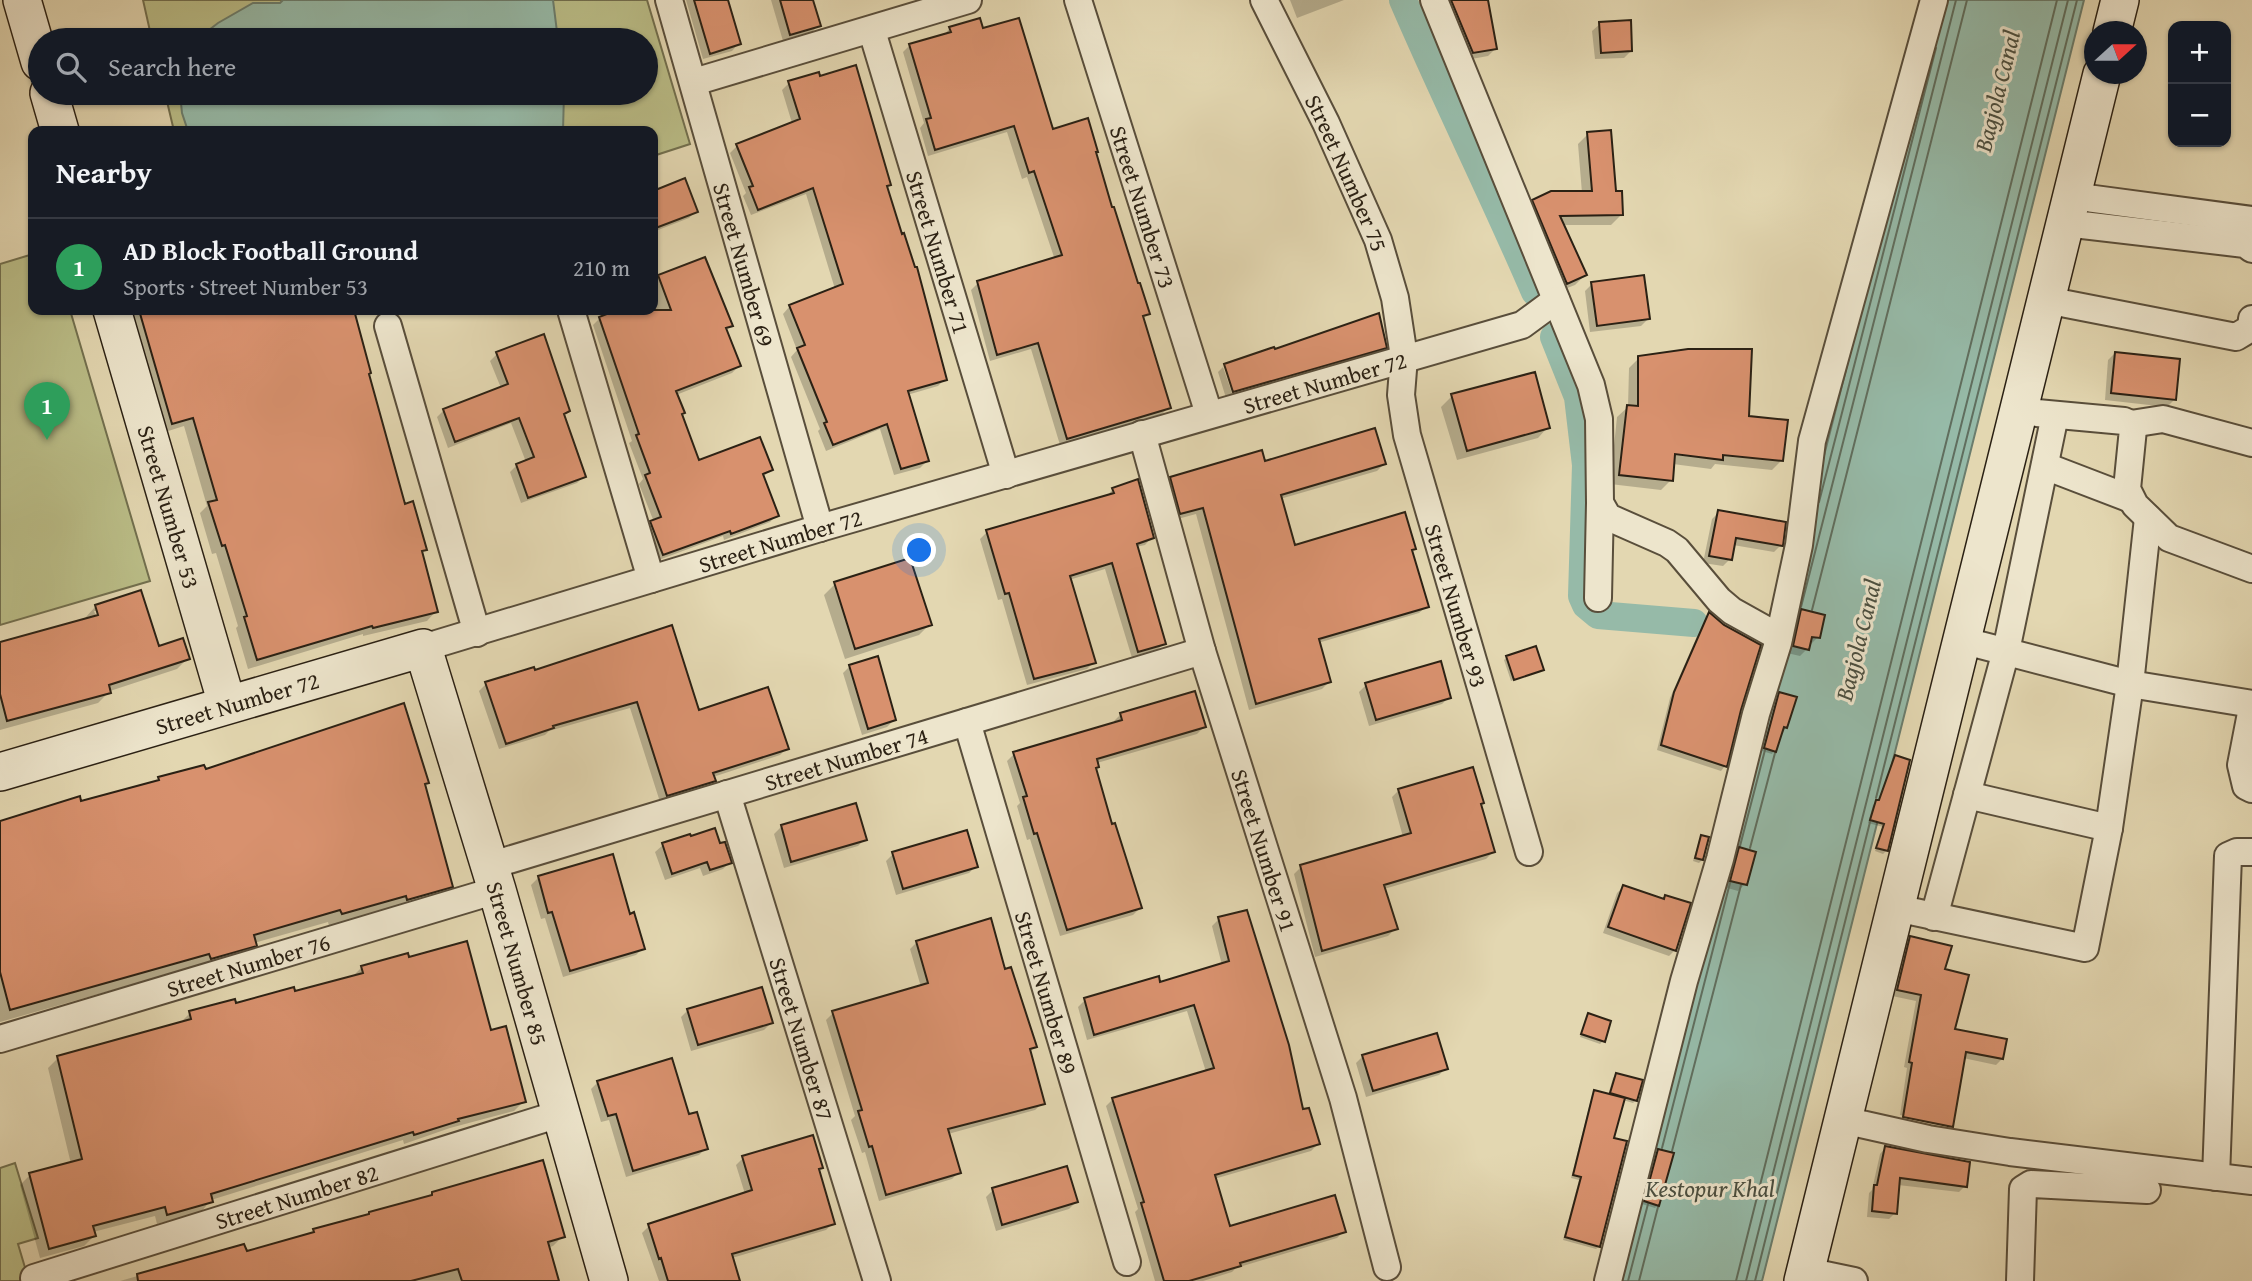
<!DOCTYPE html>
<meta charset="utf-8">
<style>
body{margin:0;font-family:"Gentium Book Plus",serif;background:#242831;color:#f1f3f6}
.controls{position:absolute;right:21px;top:21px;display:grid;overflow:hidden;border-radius:14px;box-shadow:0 2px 5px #0004}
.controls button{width:63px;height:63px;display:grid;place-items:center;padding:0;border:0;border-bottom:2px solid #363941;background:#171b24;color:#f1f3f6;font:35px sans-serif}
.compass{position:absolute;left:2084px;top:21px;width:63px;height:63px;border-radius:50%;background:#171b24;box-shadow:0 2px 5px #0004;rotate:69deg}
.you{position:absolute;left:920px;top:551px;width:24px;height:24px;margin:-18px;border:5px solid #fff;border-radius:50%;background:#1a73e8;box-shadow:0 0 0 10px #1a73e833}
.badge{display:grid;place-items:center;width:46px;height:46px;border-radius:50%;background:#c59692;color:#fff;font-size:23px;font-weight:700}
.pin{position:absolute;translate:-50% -58px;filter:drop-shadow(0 2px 4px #0008)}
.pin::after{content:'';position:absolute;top:37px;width:24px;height:21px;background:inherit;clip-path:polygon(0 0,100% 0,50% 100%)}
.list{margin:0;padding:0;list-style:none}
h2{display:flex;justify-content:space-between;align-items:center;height:91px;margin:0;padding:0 28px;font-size:30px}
h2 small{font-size:23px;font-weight:400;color:#9ea1a6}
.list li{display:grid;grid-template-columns:46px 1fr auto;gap:21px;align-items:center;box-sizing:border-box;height:98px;padding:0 28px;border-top:2px solid #363941}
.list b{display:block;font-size:26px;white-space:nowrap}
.list p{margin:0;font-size:23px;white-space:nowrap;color:#9ea1a6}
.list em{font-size:23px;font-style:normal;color:#9ea1a6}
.icon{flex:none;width:38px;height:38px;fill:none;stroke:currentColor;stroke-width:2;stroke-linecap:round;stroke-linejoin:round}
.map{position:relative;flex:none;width:2252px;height:1281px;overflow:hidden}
.search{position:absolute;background:#171b24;box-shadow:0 2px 5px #0004;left:28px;top:28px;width:630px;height:77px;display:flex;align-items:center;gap:18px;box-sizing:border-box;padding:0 24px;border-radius:38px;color:#9ea1a6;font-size:26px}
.panel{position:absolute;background:#171b24;box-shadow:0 2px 5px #0004;left:28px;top:126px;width:630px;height:189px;border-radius:14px}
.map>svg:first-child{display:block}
.green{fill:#babd87;stroke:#726f4e;stroke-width:2}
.water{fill:#96baa8;stroke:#6b7d6d;stroke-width:2}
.shadow{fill:#0003;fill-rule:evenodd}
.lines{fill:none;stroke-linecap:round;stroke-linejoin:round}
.shore{stroke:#606e5e;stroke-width:2}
.canal{stroke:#96baa8;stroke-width:28}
.building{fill:#d8916e;stroke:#2b2114;stroke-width:2}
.street-casing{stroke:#594e3b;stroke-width:30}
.secondary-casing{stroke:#2b2114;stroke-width:40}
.street{stroke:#ede5cc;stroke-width:26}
.secondary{stroke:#ede5cc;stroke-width:37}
.labels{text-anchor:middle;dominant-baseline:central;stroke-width:6;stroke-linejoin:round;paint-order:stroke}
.street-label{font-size:23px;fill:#2b2114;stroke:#ede5cc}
.water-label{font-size:24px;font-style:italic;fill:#4b4f40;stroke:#ede5cc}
</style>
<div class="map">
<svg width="2252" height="1281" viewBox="0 0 2252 1281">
<rect width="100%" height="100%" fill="#e3d7b1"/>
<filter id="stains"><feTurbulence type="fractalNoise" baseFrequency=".00286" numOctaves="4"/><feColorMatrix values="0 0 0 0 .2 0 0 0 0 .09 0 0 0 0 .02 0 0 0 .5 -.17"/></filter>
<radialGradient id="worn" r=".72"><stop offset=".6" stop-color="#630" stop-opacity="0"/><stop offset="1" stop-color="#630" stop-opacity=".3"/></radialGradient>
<path class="green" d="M143,0h504l43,144 -37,12v-25h-479l-9,-38h481v-53h-494z
M33,254v56h37l80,271 -150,44v-361z
M15,1163l23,75 -20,6 11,37h-29v-113z"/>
<path class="water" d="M283,0h270l5,40h-362l22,-17 35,-20h27z
M1941,0h143l-322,1281h-150z
M180,93h384l-1,38h-375l-6,-18z"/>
<path class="shadow" d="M686,0h40l13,43 -7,8 -29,8z
M771,0h40l8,25 -7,7 -29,9z
M1290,0h54l-47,18z
M1448,0h38l9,49 -7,7 -22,4 -23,-55z
M1600,24l31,27 -7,7 -29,1 -3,-28z
M950,28l32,3 70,100 42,22 54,161 -6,5 27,88 -7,7 -102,31 -29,-96 -41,12 -19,-71 7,-7 77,-23 -28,-83 -5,2 -15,-47 -79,24 -8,-28 4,-5 -21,-71 7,-7 33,-9z
M789,83l100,102 -3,3 59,191 -7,7 -31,9 20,66 -7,7 -26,7 -14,-46 -54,22 -8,-20 2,-2 -29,-72 6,-7 -14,-36 7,-8 45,-17 -29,-95 -55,21 -8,-19 3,-3 -16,-40 7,-7 55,-23 -10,-33z
M109,93h42v1l-7,7 -33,4z
M1588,134l27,58 6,23 -10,10h-48l22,50 -10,10 -18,7 -34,-81 10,-10 49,-8 -4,-49z
M684,181l12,30 -7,7 -36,14v-39z
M659,276l72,49 -6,6 14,35 -7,7 -56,22 4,20 18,47 72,8 -8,8 15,37 -7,7 -46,18 -1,-4 -67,25 -12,-31 10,-8 -15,-38 4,-5 -14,-36 3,-2 -39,-116 7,-7 22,-8h31v-12l4,-2 -4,-14z
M1592,284l56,35 -7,7 -51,6 -5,-41z
M136,310h215l35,137 18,59 21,44 -4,4 15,57 -9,10 -64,15v-2l-115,35 -12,-41 2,-2 -22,-73 -4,1 -12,-41 7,-7 -23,-80 -22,7 -32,-114 7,-7z
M1385,347l-7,7 -142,41 -9,-28h-4l50,-15z
M2115,353l59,47 -7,7 -62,-7 3,-40z
M497,354l71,57 -5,5 21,60 -7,7 -56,20 -11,-31 7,-7 9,-3 -15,-39 -63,25 -11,-31 7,-7 57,-22 -11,-27z
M1639,358l109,59 34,43 -10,10 -57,-6 -4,5 -38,-5 -2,16 -10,10 -51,-6 7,-67 11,-10 1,-39z
M1223,367l10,29 -7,2 -8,-26z
M1452,396l96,31 -10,11 -81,22 -16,-53z
M1264,463l120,1 -7,7 -97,28 14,48 120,1 -3,4 16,54 -8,7 -101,30 11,39 -7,7 -73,21 -53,-196 -22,6 -10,-34 7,-7z
M1113,489l39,48 -7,8 -9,2 29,96 -8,7 -25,8 -27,-89 -36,11 25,82 -7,7 -60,16 -25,-86 -4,1 -18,-61 7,-7 119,-35z
M1719,512l62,33 -7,7 -41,-7 -3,14 -7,7 -20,-3 9,-44z
M835,584l95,40 -11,11 -74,24 -21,-64z
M140,592l18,57 30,9 -11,11 -67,22 -12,12 -98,27v-86l86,-23 -1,-3 10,-11zM94,611h4l1,13z
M1802,611l16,26 -7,7h-2l-2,5 -7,7 -13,-3 8,-35z
M1709,614l30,96 -14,56 -4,5 -64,-21 13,-52 35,-80z
M1507,657l35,12 -31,12 -7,-21z
M850,666l44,54 -7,7 -25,8 -19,-62z
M534,673l164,39 89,36 -7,7 -67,22 1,4 -7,7 -47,14 -30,-94 -81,23 -4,4 -46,14 -20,-58 7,-7z
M1366,685l83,12 -7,7 -73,22 -10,-34z
M1780,694l6,33 -14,27 -10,-3 15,-54z
M1121,714l83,13 -7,7 -100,29 -2,6 16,57 29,82 -7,7 -73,21 -30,-97 -3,1 -10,-34 3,-3 -13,-42 7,-7 101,-30 -1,-3z
M1896,757l12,4 -22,90 -3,3 -8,-3 8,-24 -15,-4 5,-18 4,-3z
M204,772l223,10 -3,3 27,101 -13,13 -45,9 -64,18 -1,-4 -74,21 -12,15 -44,13 -1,-5 -197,56v-200l154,-38 5,-5z
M1399,790l94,62 -7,7 -102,30 12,39 -8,8 -73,21 -21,-83 7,-7 102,-30 -11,-40z
M855,805l10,34 -7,7 -74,22 -10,-34 7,-7z
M689,836l30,10 11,16 -7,7 -20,7 -3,-8 -35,12 -10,-28 8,-7z
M1702,837v23l-3,3 -6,-2 6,-21z
M1740,849l5,35 -7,7 -14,-4 9,-31z
M893,854l83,12 -7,7 -73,22 -10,-34z
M611,856l18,60 14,32 -7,7 -73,22 -18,-59 -4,1 -10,-34 7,-7z
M1623,887l40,13 3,-3 9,53 -6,6 -66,-23 14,-40z
M1219,919l99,225 -7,7 -97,28 15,49 115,3 -7,7 -101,30 -4,4 -29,9h-48l-20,-69 3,-3 -32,-103 7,-7 93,-27 -19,-61 -100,29 -9,-33 7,-7 74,-16 63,-19 -10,-39z
M1911,938l32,32 10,61 49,28 -6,6 -33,-7 -11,68 -6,6 -48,-9 1,-5 50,10v-3l-49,-10 7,-47 -3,-1 12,-66 -24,-5 13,-52z
M917,942l118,105 -6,5 14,51 -8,7 -87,24 11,38 -7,7 -73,22 -14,-49 -3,1 -11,-33 4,-4 -29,-96 7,-7 88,-26 -11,-38z
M362,967l127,65 35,69 -10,10 -64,17 -46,16 -1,-4 -192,60 -10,12 -44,12 -2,-8 -62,16 1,4 -10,10 -44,12 -20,-73 10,-10 41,-11 -23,-96 10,-10 122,-35 10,-10 104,-20 57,-15z
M688,1010l83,13 -7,7 -73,21 -10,-34z
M1588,1015l15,26 -3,3 -20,-7z
M1363,1056l83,12 -7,7 -73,22 -10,-34z
M1616,1075l20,25 -3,3 -10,-3 -11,39 -13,107 -3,3 -33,-9 16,-60 -8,-2 21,-83 3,-3 13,3 5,-17z
M598,1082l90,35 18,31 -7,7 -73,22 -17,-57 -8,2 -10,-33z
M1886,1147l79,39 -6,6 -61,-7 -3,28 -6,6 -22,-2 2,-24 3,-3 8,-36z
M1658,1151v54l-3,3 -13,-4 13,-50z
M743,1158l78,10 -3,3 15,52 -7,7 -94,28 6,23h-79l-17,-48 7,-7 96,-32 -9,-29z
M993,1190l83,12 -7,7 -73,22 -10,-34z
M433,1193l130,43 -10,10 -6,2 10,33h-437l123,-35 2,7 64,-18 5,-5 52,-14 4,-3 59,-16z"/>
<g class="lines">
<path class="shore" d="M1819,502l117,-454
M1801,607l155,-607
M1812,610l155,-610
M1876,798l201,-798
M1740,846l25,-96
M1750,848l25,-95
M1662,1148l68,-265
M1672,1151l69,-266
M1628,1281l20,-77
M1639,1281l19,-74
M1736,1281l321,-1281
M1746,1281l322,-1281
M1755,1281l115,-459"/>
<path class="canal" d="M1403,0c42,98 90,194 132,292
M1554,337l24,60 8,68 -4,131 4,9 12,10 96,8"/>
</g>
<path class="building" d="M694,0h34l13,44 -31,10z
M780,0h33l8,26 -31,9z
M1451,0h37l9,49 -24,4z
M980,18l3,10 36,-10 34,111 35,-11 10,34h-2l16,55h2l24,76h2l10,31 -7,2 28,92 -104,31 -29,-96 -41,12 -20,-74 85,-26 -28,-84 -5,2 -15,-47 -79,24 -9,-31 5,-1 -22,-74 42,-12 -2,-5z
M1631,20l1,31 -31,2 -2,-31z
M856,65l35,120 -4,1 15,48 2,-1 11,34h2l30,113 -39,11 21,70 -28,8 -14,-45 -54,21 -9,-22 3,-1 -30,-74 8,-3 -16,-40 54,-21 -30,-96 -55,22 -9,-23 4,-1 -17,-42 64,-25 -12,-38 31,-9 1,4z
M1611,130l5,61h6l1,24 -63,1 27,59 -20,9 -35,-84 19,-9h41l-5,-59z
M685,178l13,34 -45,17v-38z
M705,257l28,69 -7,2 15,38 -65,25 9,22 -3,1 17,46 61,-23 13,33 -10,4 16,42 -48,18 -1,-3 -67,24 -13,-34 11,-4 -16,-42 5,-2 -14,-38 3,-1 -40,-117 18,-7h54l-13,-35z
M1644,275l6,44 -53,7 -6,-44z
M139,310h215l17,63 -2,1 36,130 8,-3 14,49 -5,1 16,61 -65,16 -1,-2 -115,34 -13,-43 3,-1 -22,-71 -3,1 -14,-44 9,-2 -24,-82 -21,6z
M1379,313l8,35 -154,44 -9,-28 50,-17 1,2z
M544,334l26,77 -6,3 22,63 -58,21 -12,-34 18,-7 -15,-39 -64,24 -12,-33 65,-25 -12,-32z
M1688,349h64l-3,67 39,4 -5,41 -60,-6v5l-48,-6 -2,27 -54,-6 8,-70 11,1v-50z
M2115,352l65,7 -4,41 -65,-7z
M1535,372l15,56 -83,23 -16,-57z
M1375,428l11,36 -105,31 14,50 110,-33 11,37 -4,1 17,57 -110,32 12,43 -75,22 -53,-196 -23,6 -10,-37 92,-27 3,11z
M1138,479l16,59 -17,6 29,100 -28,8 -26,-89 -42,13 26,87 -62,16 -25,-86 -4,1 -19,-64 128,-37 -2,-5z
M1718,510l68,12 -3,24 -47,-8 -4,22 -23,-4z
M910,558l22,67 -77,24 -21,-67z
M141,590l18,56 24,-8 7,21 -81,26 2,8 -104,28 -7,-27v-52l98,-27 -3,-10z
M1801,609l24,6 -5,23 -8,-1 -3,13 -16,-4z
M1709,612l15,13 37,20 -20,65 -14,57 -66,-22 13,-53z
M672,625l27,85 69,-23 21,62 -76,24 3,8 -49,15 -30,-94 -84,24 1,2 -48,16 -21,-62 49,-15 1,3z
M1536,646l8,24 -30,10 -8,-24z
M878,656l18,64 -28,9 -19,-64z
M1441,661l10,37 -75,22 -11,-37z
M1195,691l11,36 -109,32 2,8 -3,1 16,56 3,-1 27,85 -75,22 -30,-97 -3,1 -11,-37 4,-1 -14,-44 109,-32 -2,-7z
M1779,692l18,5 -10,31 -3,-1 -8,25 -12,-4z
M404,703l25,80 -4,1 28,103 -46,13 -1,-4 -64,18 -2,-4 -86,25 3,11 -46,13 -2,-5 -199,56 -10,-38v-151l80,-25 1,5 78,-21 -1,-3 46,-12 2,4z
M1895,755l15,5 -22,91 -12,-3 8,-24 -14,-4 6,-20h3z
M1473,767l11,36 -3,1 14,48 -111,33 14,44 -76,22 -22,-86 111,-32 -13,-44z
M856,803l11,37 -76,22 -10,-37z
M715,828l5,15 5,-1 7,21 -22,7 -3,-8 -35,12 -10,-31 28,-9 1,2z
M967,830l11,37 -75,22 -11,-37z
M1701,835l8,2 -6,23 -8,-2z
M1739,847l17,5 -9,33 -17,-4z
M613,854l17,60 4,-2 11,37 -75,22 -18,-59 -4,1 -10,-37z
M1623,885l41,14 1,-4 26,8 -15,48 -68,-24z
M1247,910l42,135 14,64 6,-1 11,36 -105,31 15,51 105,-31 11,37 -106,31 1,3 -52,15h-25l-23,-78 3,-1 -32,-104 102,-30 -20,-63 -100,30 -10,-37 75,-22 1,6 69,-21 -11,-44z
M991,918l14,51 6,-2 26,80 -7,2 15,55 -97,25 13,44 -75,22 -14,-49 -3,1 -11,-36 4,-1 -30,-99 96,-28 -12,-42z
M1910,936l42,10 -7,23 24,6 -14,54 52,10 -4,20 -37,-7 -13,75 -50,-10 9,-54 -3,-1 12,-67 -24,-5z
M467,941l24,89 15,-4 20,76 -68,17 1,2 -45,14 -1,-3 -202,62 2,8 -46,13 -2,-8 -72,19 3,10 -47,13 -20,-76 53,-14 -25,-103 134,-37 -2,-8 46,-12 1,4 58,-16 1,4 68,-18 -2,-7 47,-13 1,4z
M762,987l11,36 -75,22 -11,-36z
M1588,1013l23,8 -6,21 -24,-8z
M1437,1033l11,36 -75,22 -11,-36z
M672,1058l17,56 8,-2 11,37 -75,22 -17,-57 -8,2 -11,-35z
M1616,1073l27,7 -6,21 -27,-8z
M1594,1090l31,8 -11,40 13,3 -27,106 -35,-10 16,-60 -8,-2z
M813,1135l10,33 -4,1 16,55 -103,30 8,27h-72l-7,-23 -2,1 -11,-35 104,-34 -10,-34z
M1885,1146l85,16 -3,25 -67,-9 -3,36 -25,-3 2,-26h3z
M1658,1149l16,4 -15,53 -15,-5z
M543,1160l22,77 -17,5 11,39h-97l-4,-12 -47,12h-273l-1,-7 107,-30 3,7 67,-19 -1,-3 56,-15v-2l63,-17v-3z
M1067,1166l11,36 -76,23 -10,-37z"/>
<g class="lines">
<defs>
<g id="street">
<path id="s1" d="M669,0l151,528"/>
<path id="s2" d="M1078,0l131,414"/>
<path id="s3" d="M1264,0l62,123 52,117 17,58 9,59 -3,38 6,40 122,417"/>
<path d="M1434,0l157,385 8,34 1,84 8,14 59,26 10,7 42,50 13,11 47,26"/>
<path id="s4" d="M872,31l134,444"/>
<path d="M694,82l274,-82"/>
<path d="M2072,196l180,24"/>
<path d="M2065,223l180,21 7,5"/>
<path d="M2046,300l190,37 15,-9 1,-9"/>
<path d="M571,310l80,269"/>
<path d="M388,326l89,307"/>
<path d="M2037,413l87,8 7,3 2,5 -6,60 8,16 34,33 83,31"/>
<path d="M2131,424l32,-5 89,24"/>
<path id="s5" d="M1142,434l60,217 141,447 44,169"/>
<path d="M2045,466l86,33"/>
<path d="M1598,598l2,-95"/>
<path d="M1961,640l169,44 122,20"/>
<path id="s6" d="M423,648l397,-120 702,-203 34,-25"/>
<path d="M2252,708l-11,57 5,21 6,3"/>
<path id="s7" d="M967,722l160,540"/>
<path id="s8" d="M727,794l150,487"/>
<path d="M1967,795l142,33"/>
<path id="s9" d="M489,866l713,-215"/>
<path d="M1896,908l189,40 24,-120 21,-144 18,-166"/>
<path d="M1934,917l72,-266 49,-236"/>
<path id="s10" d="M0,1039l497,-149"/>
<path d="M1843,1120l85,19 82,13 242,29"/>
<path d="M2216,1177l12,-321 9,-4h15"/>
<path d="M1806,1271l48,10"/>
<path id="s11" d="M34,1278l525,-164"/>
<path d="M1608,1281l76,-300 36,-122 36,-145 22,-71 21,-98 13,-104 122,-441"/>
<path d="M2020,1281l3,-92 8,-5 116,6"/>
</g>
<g id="secondary">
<path d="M22,0l18,62"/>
<path d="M2112,32l8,-32"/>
<path d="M49,93l11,38"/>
<path id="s12" d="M112,310l115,394"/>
<path id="s13" d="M0,772l423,-124 74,242 112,391"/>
<path d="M1803,1281l299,-1207"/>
</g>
</defs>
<use href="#street" class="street-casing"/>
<use href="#secondary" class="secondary-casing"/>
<use href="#street" class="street"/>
<use href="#secondary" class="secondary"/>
</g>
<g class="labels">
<g class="street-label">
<text stroke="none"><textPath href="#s3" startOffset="192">Street Number 75</textPath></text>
<text stroke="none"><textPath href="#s2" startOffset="217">Street Number 73</textPath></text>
<text stroke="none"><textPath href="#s4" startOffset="231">Street Number 71</textPath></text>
<text stroke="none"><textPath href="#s1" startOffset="275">Street Number 69</textPath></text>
<text stroke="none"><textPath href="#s6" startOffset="940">Street Number 72</textPath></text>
<text stroke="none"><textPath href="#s12" startOffset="205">Street Number 53</textPath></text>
<text stroke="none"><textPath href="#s6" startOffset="373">Street Number 72</textPath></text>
<text stroke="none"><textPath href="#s3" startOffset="642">Street Number 93</textPath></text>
<text stroke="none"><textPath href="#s13" startOffset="247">Street Number 72</textPath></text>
<text stroke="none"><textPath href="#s9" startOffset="373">Street Number 74</textPath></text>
<text stroke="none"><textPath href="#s5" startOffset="434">Street Number 91</textPath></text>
<text stroke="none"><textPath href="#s10" startOffset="259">Street Number 76</textPath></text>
<text stroke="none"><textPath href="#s13" startOffset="770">Street Number 85</textPath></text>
<text stroke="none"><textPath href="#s7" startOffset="282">Street Number 89</textPath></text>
<text stroke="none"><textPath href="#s8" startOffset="256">Street Number 87</textPath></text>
<text stroke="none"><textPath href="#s11" startOffset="275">Street Number 82</textPath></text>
</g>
<g class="water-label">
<text transform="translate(1997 91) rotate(-76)">Bagjola Canal</text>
<text transform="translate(1858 640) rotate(-76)">Bagjola Canal</text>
<text x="1710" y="1188">Kestopur Khal</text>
</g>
</g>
<rect width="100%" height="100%" filter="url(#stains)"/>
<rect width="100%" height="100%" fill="url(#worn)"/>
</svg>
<div class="controls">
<button>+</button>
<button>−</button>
</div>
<svg class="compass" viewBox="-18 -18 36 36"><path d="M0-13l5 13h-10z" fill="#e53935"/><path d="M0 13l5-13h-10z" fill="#9ea1a6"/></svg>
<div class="you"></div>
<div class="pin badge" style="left:47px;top:440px;background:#2e9e5b">1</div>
<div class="search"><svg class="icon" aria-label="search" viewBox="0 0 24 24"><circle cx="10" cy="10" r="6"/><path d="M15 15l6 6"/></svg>Search here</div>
<section class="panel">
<h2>Nearby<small></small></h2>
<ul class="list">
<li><span class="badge" style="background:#2e9e5b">1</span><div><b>AD Block Football Ground</b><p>Sports · Street Number 53</p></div><em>210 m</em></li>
</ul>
</section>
</div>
